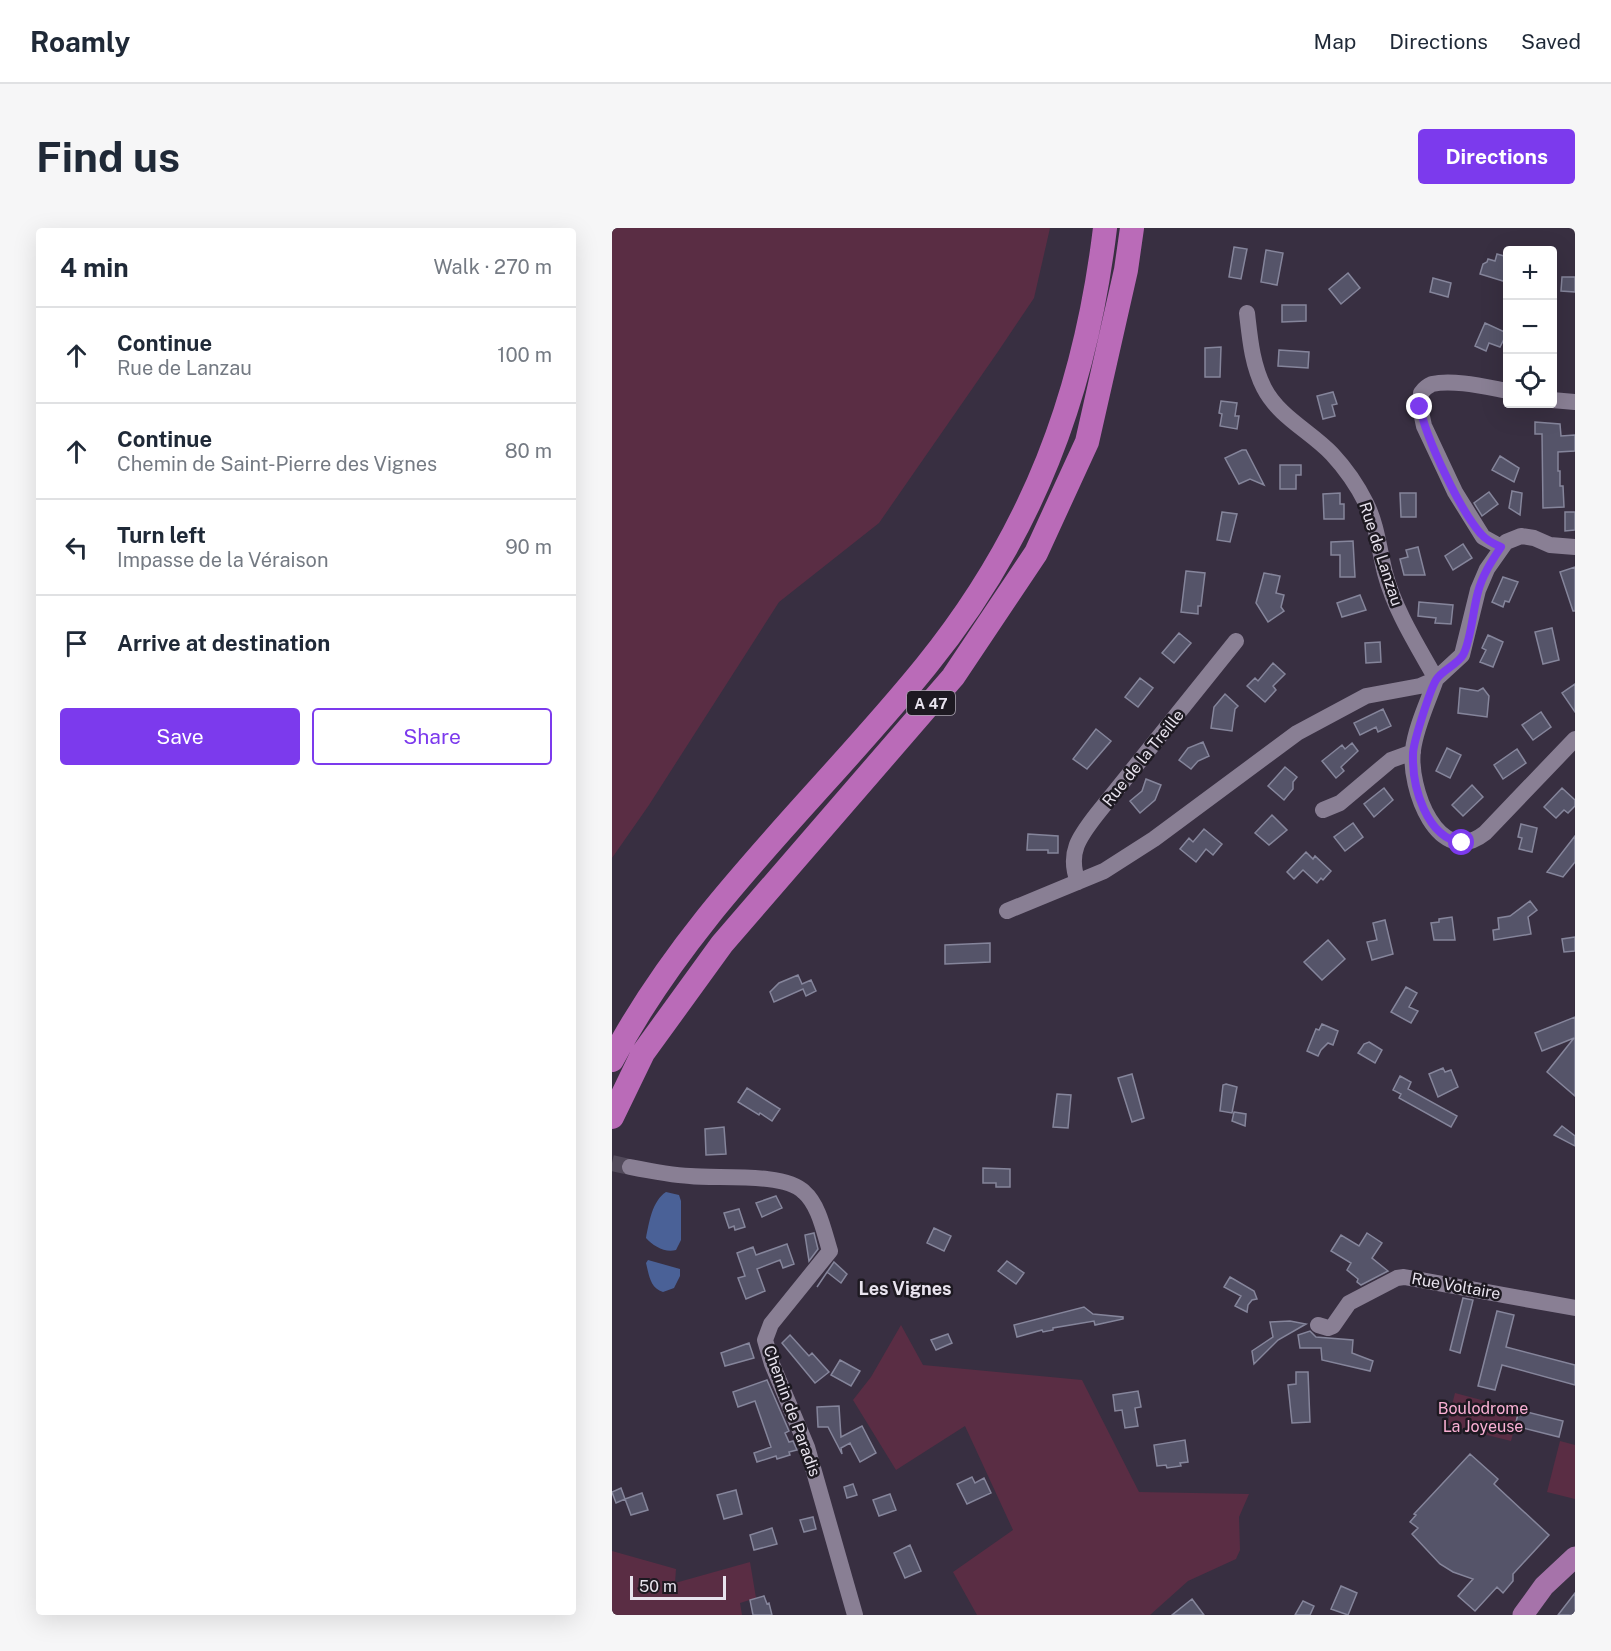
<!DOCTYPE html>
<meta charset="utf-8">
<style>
body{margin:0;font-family:"Public Sans",sans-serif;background:#f6f6f7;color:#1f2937}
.controls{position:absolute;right:18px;top:18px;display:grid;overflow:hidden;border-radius:6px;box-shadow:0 6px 24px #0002}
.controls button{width:54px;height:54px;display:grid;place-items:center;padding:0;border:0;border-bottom:2px solid #e0e1e3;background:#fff;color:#1f2937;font:30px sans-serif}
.scale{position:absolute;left:18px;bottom:15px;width:96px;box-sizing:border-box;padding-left:6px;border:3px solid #e8e3ee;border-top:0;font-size:16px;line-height:21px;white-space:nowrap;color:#e8e3ee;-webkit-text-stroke:4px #1d1921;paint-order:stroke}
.stop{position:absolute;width:18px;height:18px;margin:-14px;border:4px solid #7c3aed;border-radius:50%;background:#fff}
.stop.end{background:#7c3aed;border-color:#fff;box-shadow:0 2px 6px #0008}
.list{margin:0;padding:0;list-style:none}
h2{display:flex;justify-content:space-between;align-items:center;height:78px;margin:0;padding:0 24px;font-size:26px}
h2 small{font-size:20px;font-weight:400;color:#747a83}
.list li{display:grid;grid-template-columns:39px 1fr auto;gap:18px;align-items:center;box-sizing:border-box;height:96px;padding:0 24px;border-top:2px solid #e0e1e3}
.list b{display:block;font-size:22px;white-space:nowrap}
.list p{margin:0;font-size:20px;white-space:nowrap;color:#747a83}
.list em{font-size:20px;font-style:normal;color:#747a83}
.actions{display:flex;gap:12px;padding:18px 24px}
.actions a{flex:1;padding:14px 0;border:2px solid #7c3aed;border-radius:6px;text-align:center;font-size:21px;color:#7c3aed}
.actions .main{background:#7c3aed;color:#fff}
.icon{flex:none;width:33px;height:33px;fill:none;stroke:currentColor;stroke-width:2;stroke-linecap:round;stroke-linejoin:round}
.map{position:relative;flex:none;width:963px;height:1387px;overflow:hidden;border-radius:6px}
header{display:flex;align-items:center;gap:36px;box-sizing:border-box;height:84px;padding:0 30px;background:#fff;border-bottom:2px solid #e0e1e3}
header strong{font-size:28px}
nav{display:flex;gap:33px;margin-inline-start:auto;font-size:21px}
.intro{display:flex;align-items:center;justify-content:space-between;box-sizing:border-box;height:144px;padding:0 36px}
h1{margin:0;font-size:42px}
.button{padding:15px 27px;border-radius:6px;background:#7c3aed;color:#fff;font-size:21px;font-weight:700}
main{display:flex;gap:36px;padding:0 36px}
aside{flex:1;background:#fff;border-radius:6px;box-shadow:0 6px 24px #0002}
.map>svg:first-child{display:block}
.green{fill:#5a2d44}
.water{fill:#4a6197}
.building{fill:#555469;stroke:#85859b;stroke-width:1.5}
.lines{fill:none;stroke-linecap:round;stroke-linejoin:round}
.minor-tunnel{stroke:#524a5b;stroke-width:16;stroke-dasharray:16 8;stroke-linecap:butt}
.minor{stroke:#897f94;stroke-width:16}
.major{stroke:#a673aa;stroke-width:21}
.highway{stroke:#ba6bb8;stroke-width:24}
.route{stroke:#7c3aed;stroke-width:8}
.labels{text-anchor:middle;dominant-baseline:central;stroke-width:5;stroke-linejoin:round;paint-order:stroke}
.shield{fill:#1d1921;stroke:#aba6b0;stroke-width:1.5}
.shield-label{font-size:15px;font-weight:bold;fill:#e8e3ee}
.street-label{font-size:16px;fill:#e8e3ee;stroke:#1d1921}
.park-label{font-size:16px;fill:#fab0d4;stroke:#1d1921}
.neighbourhood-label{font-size:18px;font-weight:bold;fill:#e8e3ee;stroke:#1d1921}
</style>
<header>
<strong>Roamly</strong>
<nav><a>Map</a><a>Directions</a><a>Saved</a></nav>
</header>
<div class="intro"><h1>Find us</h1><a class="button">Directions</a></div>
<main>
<aside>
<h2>4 min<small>Walk · 270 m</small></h2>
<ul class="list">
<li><svg class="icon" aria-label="ahead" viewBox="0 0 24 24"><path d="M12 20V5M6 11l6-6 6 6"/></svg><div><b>Continue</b><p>Rue de Lanzau</p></div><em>100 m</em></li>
<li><svg class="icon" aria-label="ahead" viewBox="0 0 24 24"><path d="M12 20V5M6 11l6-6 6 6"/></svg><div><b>Continue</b><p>Chemin de Saint-Pierre des Vignes</p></div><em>80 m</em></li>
<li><svg class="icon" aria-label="left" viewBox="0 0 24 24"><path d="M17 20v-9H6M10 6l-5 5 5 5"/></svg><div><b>Turn left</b><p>Impasse de la Véraison</p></div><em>90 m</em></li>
<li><svg class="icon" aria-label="arrive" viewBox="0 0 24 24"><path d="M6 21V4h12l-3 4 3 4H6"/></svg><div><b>Arrive at destination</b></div></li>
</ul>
<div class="actions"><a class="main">Save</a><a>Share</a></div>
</aside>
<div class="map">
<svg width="963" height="1387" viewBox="0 0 963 1387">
<rect width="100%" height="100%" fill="#382f41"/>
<path class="green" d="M0,0h438l-16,70 -37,55 -118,170 -100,79 -130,203 -37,53z
M289,1097l22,40 159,15 57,112 110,2 -10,23 1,33 -4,9 -48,22 -38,34h-173l-24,-43 60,-42 -48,-104 -69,44 -43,-70 18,-23z
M843,1165l64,17 -8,31 -64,-16z
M948,1213l15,4v54l-28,-7z
M0,1323l64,18 -1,14 75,-21 6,36 -16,5 2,12h-130z"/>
<path class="water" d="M54,964l13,3 2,6v39l-5,10c-11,3 -23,-4 -30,-12 3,-15 6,-37 20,-46z
M36,1032l32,9v7l-6,12 -11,4c-13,-4 -14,-17 -17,-29z"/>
<path class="building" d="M622,19l13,2 -6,30 -12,-2z
M654,22l17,3 -6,32 -16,-3z
M885,26l11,3 -2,25 -26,-8 3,-10 4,-2 1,-3 7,2z
M736,45l12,15 -19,16 -12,-15z
M950,49h13v15l-14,-1z
M821,50l18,5 -3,14 -18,-5z
M670,77h24v16l-24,1z
M873,95l22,10 -7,14 -11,-4 -3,8 -11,-5z
M609,119l-1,30h-15v-29z
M667,122l30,2 -1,16 -30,-2z
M721,164l4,12 -5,1 3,11 -12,3 -6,-23z
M609,173l16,2 -2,13h4l-2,13 -17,-3 2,-12 -3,-1z
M923,194l25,2 1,12 14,-1v16l-17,1v19h2v15h3l1,21 -21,1 -1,-74h-7z
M630,222h4l18,35 -14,-6 -11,5 -14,-26z
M888,228l19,12 -5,14 -22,-12z
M668,237h21v10h-5v14h-16z
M900,263l10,2 -2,22 -11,-7z
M877,264l9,12 -16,12 -8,-13z
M728,265v11h4v15h-20l-1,-25z
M788,265h16v24h-15z
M610,284l15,2 -7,28 -13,-2z
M953,284h10v18l-10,1z
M741,313l2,36h-15v-22h-9v-13z
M851,316l9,14 -19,12 -8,-14z
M806,319l7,28h-21l-4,-16 8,-2 -2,-7z
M963,339v44h-2l-13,-39z
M574,343l19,2 -4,33h-3v8l-17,-2z
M652,345l16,3 -4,17 8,2 -3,12 3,4 -16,11 -12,-19z
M891,349l15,5 -9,20 -4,-1 -2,6 -11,-5z
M748,367l6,15 -24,7 -5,-14z
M807,374l34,3 -2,19 -16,-1 1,-5 -18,-2z
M940,400l7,32 -16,4 -8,-32z
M567,405l12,10 -17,20 -12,-10z
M876,407l15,7 -10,25 -13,-5 6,-12 -4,-2z
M768,414l1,20 -15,1 -1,-20z
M661,435l12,11 -12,12 3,4 -11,12 -18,-16 8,-8 3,3z
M528,450l13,10 -15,19 -13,-10z
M963,456v28l-13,-19z
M848,460l18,3 5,-3 6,8 -2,21 -29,-4z
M613,466l13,12 -3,3 -3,22 -21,-3 3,-21z
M771,481l8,17 -13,6 -2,-5 -16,8 -6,-12z
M929,484l10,15 -18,13 -11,-15z
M484,501l15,12 -24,28 -14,-10z
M591,514l6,14 -11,5 -7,8 -12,-9 9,-12z
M740,515l6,8 -17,16 3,4 -8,7 -14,-17 20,-16 3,4z
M835,520l14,7 -11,23 -14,-7z
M905,521l9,14 -23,16 -9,-14z
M673,539l12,10 -4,5v7l-9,11 -16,-14z
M534,551l15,6 -6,15 -15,13 -10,-12 12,-10z
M860,557l11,12 -20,19 -11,-11z
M772,560l9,12 -19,17 -10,-13z
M950,560l13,12v6l-7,7 -4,-3 -8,8 -12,-11z
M660,587l15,15 -18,15 -14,-12z
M741,595l10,14 -18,14 -11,-14z
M909,596l16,4 -5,24 -13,-3 3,-11 -4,-1z
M592,601l18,15 -9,11 -7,-6 -10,13 -16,-13 9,-11 4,4z
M416,606l30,2v17h-10v-3h-21z
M963,608v26l-12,15 -16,-5z
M694,624l7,7 2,-3 16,15 -8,9 -2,-2 -4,5 -14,-13 -9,9 -7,-7z
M918,673l7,9 -9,7 3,17 -37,6 -1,-10 6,-1 -1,-11 12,-2z
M840,689l3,23h-21l-3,-17 8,-1v-3z
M773,692l8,34 -21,6 -5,-18 10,-2 -4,-17z
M963,709v14l-11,1 -2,-13z
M716,712l17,19 -23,21 -18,-18z
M378,715v19l-45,2v-19z
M186,747l4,9 9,-4 5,11 -10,5 -3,-7 -29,13 -4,-10 9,-9z
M794,759l11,6 -8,14 9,4 -7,12 -20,-11z
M963,789v79l-28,-24 27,-34 -32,13 -7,-18z
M710,796l16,7 -5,14 -5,-2 -7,7 -3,6 -11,-5 9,-22 3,1z
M757,814l13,8 -7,13 -17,-10 6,-9z
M831,840l2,4 6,-2 7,17 -20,10 -9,-23z
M520,846l12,44 -12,4 -14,-44z
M788,848l11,6 -3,7 49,27 -6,11 -52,-29 2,-4 -8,-4z
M614,856l11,3 -5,26 -12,-2 3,-26z
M135,860l33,21 -8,12 -12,-8 -1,2 -21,-13z
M445,866l14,1 -3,33 -15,-1z
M622,884l12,2 -1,12 -13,-5z
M950,898l13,10v10l-21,-11z
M112,899l2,27 -20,1 -1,-26z
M371,940l27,1v18h-14v-4h-13z
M164,968l6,12 -20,9 -6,-14z
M127,981l6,18 -10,3 -1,-4 -5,2 -5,-15z
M322,1000l17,8 -7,15 -17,-8z
M202,1005l4,16 -9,12 -4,-26z
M755,1005l15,10 -10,15 16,13 -27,14 -4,-3 1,-3 -11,-9 4,-7 -20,-12 10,-16 18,11z
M175,1016l7,20 -11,4 -3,-8 -23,9 8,22 -19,8 -8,-21 7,-2 -8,-23 16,-6 3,8z
M395,1033l17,12 -8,11 -18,-13z
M222,1034l13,12 -6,9 -14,-11 -10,15z
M618,1049l24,14 3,8 -5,1 -4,5 -1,7 -12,-6 6,-10 -17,-9z
M851,1070l10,2 -13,53 -10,-3z
M472,1079l9,7 30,3v2l-28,6 -1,-4 -41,7v2l-10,2 -1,-2 -25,7 -3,-12z
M885,1083l17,4 -8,32 69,18v20l-73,-20 -7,25 -17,-4z
M678,1093l16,3 -28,16 -24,24 -2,-13 21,-14 -3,-15z
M698,1103l6,6 37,3 -1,13 21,8 -3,10 -48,-11 -1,-12h-21l-2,-13z
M336,1106l4,9 -16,7 -5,-10z
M178,1107l19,21 3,-3 17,19 -14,11 -33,-40z
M137,1115l5,15 -29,8 -4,-13z
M228,1132l20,11 -9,15 -20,-11z
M684,1144h12l2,50 -18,1 -4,-38 8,-1z
M155,1152l22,51 -4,2 4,9 4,-1 4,9 -8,2 1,3 -13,4 -1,-3 -19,6 -3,-9 17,-6 -16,-46 -17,6 -5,-15z
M526,1163l3,16 -6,1 3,18 -13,2 -3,-18 -7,1 -2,-16z
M227,1178l2,31 21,-11 14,27 -16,9 -10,-19 -9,5 1,6 -14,-27h-10l-1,-20z
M907,1182l44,11 -4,16 -44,-11z
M573,1212l3,22 -8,1 1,3 -14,2 -1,-3 -9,1 -3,-21z
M858,1226l28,25 -4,5 55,51 -36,39v7l-10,12 -6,-6 -22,24 -17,-15 15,-17 -20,-7 -13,-8 -28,-30 6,-6 -8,-6 6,-7 -2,-1z
M360,1249l3,6 9,-5 7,15 -24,11 -10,-20z
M241,1256l4,11 -10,3 -3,-11z
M9,1260l4,11 17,-6 6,17 -17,5 -6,-16 -9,4 -4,-11z
M124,1262l6,24 -18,5 -7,-24z
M278,1266l6,16 -17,6 -6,-16z
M201,1289l3,12 -12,3 -4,-12z
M160,1300l5,16 -23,6 -4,-15z
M298,1317l11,26 -16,7 -11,-25z
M729,1358l16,7 -9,22 -17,-6z
M963,1365v22h-17z
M152,1368l3,8 2,-1 3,12h-19l-3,-15z
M580,1371l12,16h-32z
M691,1373l11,5 -4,9h-15z"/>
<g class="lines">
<path class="minor-tunnel" d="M0,935l18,4"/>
<path class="minor" d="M635,85c3,26 5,51 17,75 15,29 46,43 68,66 14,15 25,31 34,49 11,22 13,46 19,70 10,38 32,72 51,106 -8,23 -20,47 -23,71 -5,37 25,120 72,83l90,-94
M940,172l23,2
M889,319l-18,-10 -28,-45 -31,-66 -4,-19 1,-14c3,-4 6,-7 11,-9 21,-5 54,3 76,7
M711,582l17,-7 51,-43 22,-8
M466,654c-11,-29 1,-45 19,-68l139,-173
M395,683l97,-40 50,-32 143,-106 69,-37 54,-10 16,-7 26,-24 16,-65 9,-21 19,-27 15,-6 13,2 16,7 25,2
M18,939c20,4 40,8 60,9 28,3 94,-4 114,16 15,13 20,40 26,59l-59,73 -6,16 7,24 35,83 48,168
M706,1097l10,3 5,-2 16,-23 48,-25 7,-1 171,31"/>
<path class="major" d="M911,1387l21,-29 31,-29"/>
<path class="highway" d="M0,832c79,-150 208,-263 314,-394 106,-131 159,-272 179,-438
M0,889l31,-64 79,-109 231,-267 83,-124 51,-111 39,-172 6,-42"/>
</g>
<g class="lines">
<path class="route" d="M808,179c6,32 40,103 61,127 5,6 13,10 20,13 -10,15 -19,29 -23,45 -5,17 -7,49 -15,63 -6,10 -21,15 -27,25 -6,10 -23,63 -23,74 -1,33 13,83 49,89"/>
</g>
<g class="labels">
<rect class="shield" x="295" y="463" width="48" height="24" rx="4.5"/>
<g class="shield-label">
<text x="319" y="475">A 47</text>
</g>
<g class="street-label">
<text transform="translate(769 326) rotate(72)">Rue de Lanzau</text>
<text transform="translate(531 530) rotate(-51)">Rue de la Treille</text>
<text transform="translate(844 1058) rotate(10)">Rue Voltaire</text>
<text transform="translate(180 1183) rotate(70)">Chemin de Paradis</text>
</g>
<g class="park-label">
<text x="871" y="1180">Boulodrome<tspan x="871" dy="18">La Joyeuse</tspan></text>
</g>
<g class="neighbourhood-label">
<text x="293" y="1060">Les Vignes</text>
</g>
</g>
</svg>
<div class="controls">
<button>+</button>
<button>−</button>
<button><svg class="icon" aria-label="locate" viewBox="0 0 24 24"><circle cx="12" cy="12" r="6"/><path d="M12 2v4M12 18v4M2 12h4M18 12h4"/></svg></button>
</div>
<div class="scale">50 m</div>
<div class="stop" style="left:850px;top:615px"></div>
<div class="stop end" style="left:808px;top:179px"></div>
</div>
</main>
